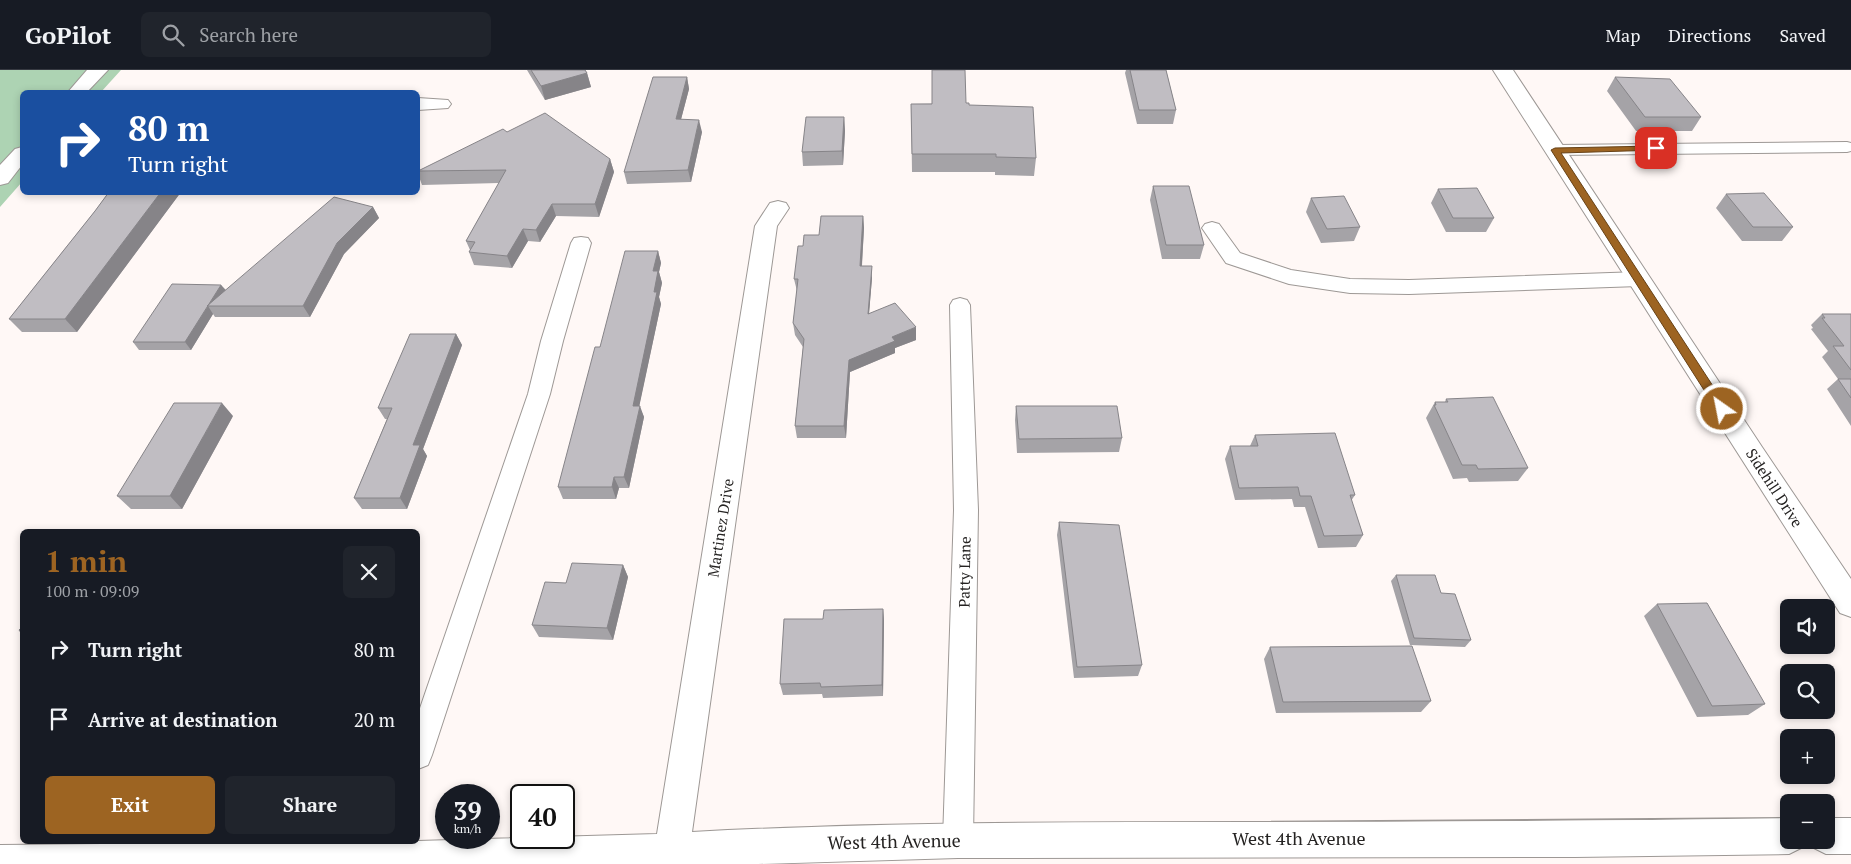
<!DOCTYPE html>
<html lang="en">
<head>
<meta charset="utf-8">
<style>
  :root { --surface:#171b24; --page:#20242c; --text:#f1f3f6; --muted:#9ea1a6; --line:#363941; --accent:#9d6422 }
  body { margin:0; font-family:"PT Serif",serif; background:var(--page); color:var(--text); height:100vh; display:flex; flex-direction:column; font-size:19px; white-space:nowrap }
  * { box-sizing:border-box; margin:0 }
  p { font-size:16px; color:var(--muted) }
  .icon { flex:none; width:28px; height:28px; fill:none; stroke:currentColor; stroke-width:2; stroke-linecap:round; stroke-linejoin:round }
  .map { position:relative; flex:1; overflow:hidden }
  .drawer { position:absolute; left:20px; top:459px; width:400px; height:315px; display:flex; flex-direction:column; background:var(--surface); border-radius:8px; box-shadow:0 2px 8px #0003 }
  .drawer>* { flex:none }
  .banner { position:absolute; left:20px; top:20px; width:400px; height:105px; border-radius:8px; box-shadow:0 2px 8px #0003; background:#1a4fa0; color:#fff; overflow:hidden }
  .buttons { position:absolute; left:1780px; top:529px; display:grid; gap:10px }
  .buttons a { display:grid; place-items:center; width:55px; height:55px; border-radius:8px; background:var(--surface); box-shadow:0 2px 8px #0003; font-size:25px }
  .speed { position:absolute; left:435px; top:714px; display:flex; gap:10px; font-size:25px; font-weight:700; text-align:center }
  .speed>* { display:grid; place-content:center; width:65px; height:65px; border-radius:50%; background:var(--surface); box-shadow:0 2px 8px #0003; line-height:1 }
  .speed small { font-size:12px; font-weight:400 }
  .speed .limit { border:2px solid #111; border-radius:8px; background:#fff; color:#111 }
  .pin { position:absolute; display:grid; place-items:center; width:42px; height:42px; color:#fff; margin:-21px; border-radius:10px; box-shadow:0 2px 8px #0006 }
  .me { position:absolute; width:55px; margin:-28px; rotate:327deg; stroke-linejoin:round; filter:drop-shadow(0 0 4px #0008) }
  .turn { display:flex; align-items:center; gap:18px; height:105px; padding:0 25px; font-size:22px }
  .turn .icon { width:65px; height:65px; stroke-width:2.5 }
  .turn b { display:block; font-size:35px; line-height:42px }
  .round { display:grid; place-items:center; flex:none; width:52px; height:52px; border-radius:8px; background:var(--page) }
  .headline { display:flex; align-items:center; justify-content:space-between; height:85px; padding:0 25px }
  h1 { font-size:30px; font-weight:700; line-height:38px; color:var(--accent) }
  .cta { display:flex; gap:10px; margin-top:auto; padding:10px 25px }
  .cta a { flex:1; height:58px; border-radius:8px; background:var(--accent); color:#fff; font-size:20px; font-weight:700; line-height:58px; text-align:center }
  .cta a+a { background:var(--page); color:var(--text) }
  ul { padding:0; list-style:none }
  li { display:flex; align-items:center; gap:15px; height:70px; padding:0 25px }
  li div { flex:1 }
  li b { display:block; font-size:19px }
  li em { font-style:normal }
  header { display:flex; align-items:center; gap:30px; box-sizing:border-box; height:70px; padding:0 25px; background:var(--surface); border-bottom:1px solid var(--line) }
  header strong { font-size:24px }
  nav { display:flex; gap:28px; margin-inline-start:auto; font-size:18px }
  .search { width:350px; height:45px; background:var(--page); display:flex; align-items:center; gap:12px; box-sizing:border-box; padding:0 18px; border-radius:8px; color:var(--muted); font-size:19px }
  .map>svg:first-child { display:block }
  .green { fill:#add3b3 }
  .lines { fill:none; stroke-linecap:round; stroke-linejoin:round }
  .service-casing { stroke:#9d9895; stroke-width:2 }
  .minor-casing { stroke:#9d9895; stroke-width:2 }
  .tertiary-casing { stroke:#9d9895; stroke-width:2 }
  .service { fill:#fff; fill-rule:evenodd }
  .minor { fill:#fff; fill-rule:evenodd }
  .tertiary { fill:#fff; fill-rule:evenodd }
  .wall { fill:#a5a3a7 }
  .shaded-wall { fill:#868488 }
  .building { fill:#c0bdc2; stroke:#868488 }
  .route { fill:#9d6422; stroke:#664116 }
  .labels { text-anchor:middle; stroke-width:4.5; stroke-linejoin:round; paint-order:stroke }
  .street-label { font-size:15px; fill:#252322; stroke:#fff }
  .near-street-label { font-size:18px; fill:#252322; stroke:#fff }
</style>
</head>
<body>
<header>
<strong>GoPilot</strong>
<div class="search"><svg class="icon" aria-label="search" viewBox="0 0 24 24"><circle cx="10" cy="10" r="6"/><path d="M15 15l6 6"/></svg>Search here</div>
<nav><a>Map</a><a>Directions</a><a>Saved</a></nav>
</header>
<div class="map">
<svg width="1851" height="794" viewBox="0 0 1851 794">
  <rect width="100%" height="100%" fill="#fff8f6"/>
  <path class="green" d="M0,0H121L101,22H22V112L0,137Z"/>
  <g class="lines">
    <defs>
      <path id="service" d="M1847,72L1851,73V81L1847,82L1555,85L1549,84L1546,80L1549,76L1555,75Z
        M1212,152L1219,154L1240,183L1291,200L1350,209L1409,210L1639,202L1646,204L1649,209L1646,214L1639,216L1409,224L1350,223L1289,214L1226,193L1202,158L1205,154Z
        M581,167L588,168L591,173L563,271L550,324L432,685L428,695L418,699V644L528,324L541,271L571,173L574,168Z
        M960,228L967,230L970,235L978,440L973,770L969,781L958,785L947,781L943,770L954,440L950,235L953,230Z"/>
      <path id="minor" d="M87,0H108L87,22H68Z
        M418,28L448,30L451,34L448,38L418,40Z
        M22,77V95L8,113L0,115V95L15,79Z
        M778,131L786,133L789,138L777,156L692,762C878,752 1063,752 1249,752C1429,752 1609,751 1789,748V770H1805L1801,778L1789,784L1575,787L958,788L758,794H0V775L418,771L657,764L755,156L770,133Z
        M1826,748H1851V784H1826L1814,778L1810,770H1826Z"/>
      <path id="tertiary" d="M1493,0H1513L1762,377L1851,509V547L1840,543Z"/>
    </defs>
    <use href="#service" class="service-casing"/>
    <use href="#minor" class="minor-casing"/>
    <use href="#tertiary" class="tertiary-casing"/>
    <use href="#service" class="service"/>
    <use href="#minor" class="minor"/>
    <use href="#tertiary" class="tertiary"/>
  </g>
  <path class="wall" d="M527,0H585L587,3L591,17L545,30Z
    M1126,0H1166L1176,40L1173,54H1137L1125,3Z
    M687,7L689,19L681,49L702,62L691,112L627,114L624,102Z
    M1615,7L1701,47L1692,61H1636L1607,21Z
    M966,33L1036,88L1034,106L995,105V102H912L911,34Z
    M844,47L845,61L843,95L803,96L802,82Z
    M610,89L614,102L599,147L556,146L540,172L528,171L512,198L474,195L469,182L470,180L466,171L499,113L422,115L418,104V101Z
    M1153,116L1204,175L1200,189H1162L1150,130Z
    M1438,119L1494,148L1486,162H1446L1431,133Z
    M109,122H181L77,262H22L9,249L95,141Z
    M1726,124L1793,157L1782,171H1742L1716,138Z
    M1311,128L1360,157L1354,171L1321,173L1306,142Z
    M373,137L379,148L344,184L310,247H215L213,244L191,280H139L133,272L221,215L226,220Z
    M863,146L864,158L862,196L872,208L869,243L916,270L895,278V283L850,302L846,368H797L795,356L803,277L795,265L793,253L797,221L794,209L803,176L819,165Z
    M658,181L661,193L659,202L662,213L659,227L661,234L639,336L644,347L629,418H619L616,429H563L558,417L600,277Z
    M1822,244H1851V356L1827,319L1838,309L1822,287L1828,281L1811,259L1813,258L1811,255Z
    M456,264L462,275L423,379L427,386L407,439H362L354,428L387,349H385L378,338Z
    M1446,329L1528,398L1518,411L1469,412L1467,408L1453,409L1426,348L1435,332H1445Z
    M1016,336L1122,368L1119,382L1017,383L1015,350Z
    M233,346L182,439H131L117,426Z
    M1255,365L1355,425L1351,431L1363,465L1356,477L1318,478L1305,437H1294L1292,429L1235,430L1225,389L1230,376H1250Z
    M1059,452L1142,595L1138,606L1074,608L1057,465Z
    M623,495L628,507L613,570L539,567L532,555L566,513Z
    M1396,505L1441,523L1471,570L1465,577L1410,575L1391,511Z
    M1657,534L1765,634L1748,645L1697,647L1644,546Z
    M883,539L884,551L883,626L823,628L822,624L783,625L780,614L823,549Z
    M1270,577L1431,631L1421,642L1276,643L1264,589Z"/>
  <path class="shaded-wall" d="M587,3L591,17L545,30L541,16Z
    M687,7L689,19L678,61L676,49Z
    M844,47L845,61L843,95L842,81Z
    M699,50L702,62L691,112L688,100Z
    M610,89L614,102L599,147L595,134Z
    M161,122H181L77,262L65,249Z
    M552,134L556,146L540,172L536,160Z
    M373,137L379,148L344,184L310,247L303,236L337,173Z
    M863,146L864,158L861,208L860,196Z
    M523,159L528,171L512,198L507,186Z
    M658,181L661,193L659,202L662,213L659,227L661,234L637,347L633,336L654,222L653,201Z
    M872,196V208L868,256V244Z
    M221,215L227,222L208,236Z
    M208,236L213,244L191,280L185,272Z
    M916,257V270L895,278V283L850,302L846,368L844,356L849,290L892,267Z
    M456,264L462,275L423,379L427,386L407,439L400,428L413,375Z
    M222,333L233,346L182,439L170,426Z
    M640,336L644,347L629,418L624,407Z
    M614,407L619,418L616,429L612,417Z
    M623,495L628,507L613,570L607,558Z
    M883,539L884,551L883,626L882,615Z"/>
  <path class="building" d="M531,0H585L587,3L541,16Z
    M932,0H965L966,33H969V35L1033,37L1036,88L996,87V84H912L911,34H932Z
    M1130,0H1166L1176,40H1139Z
    M653,7H687L676,49L699,50L688,100L624,102Z
    M1615,7L1670,9L1701,47H1645Z
    M545,43L610,89L595,134H552L536,160L523,159L507,186L469,182L475,172L466,171L506,100L418,101L503,59L507,62Z
    M806,47H844L842,81L802,82Z
    M1153,116H1189L1204,175H1166Z
    M1477,118L1494,148H1453L1438,119Z
    M109,122H161L65,249H9L95,141Z
    M1764,123L1793,157H1753L1726,124Z
    M1344,126L1360,157L1327,159L1311,128Z
    M334,127L373,137L337,173L303,236H207Z
    M821,146H863L860,196H872L868,244L895,233L916,257L892,267L895,271L849,290L844,356H795L804,269L793,253L798,209H794L798,176H803L804,165H819Z
    M625,181H658L653,201H658L654,222H657L633,336H640L624,407H614L612,417H558L595,277H600Z
    M172,214L221,215L185,272H133Z
    M1822,244H1851V300L1833,276H1844L1822,248H1825Z
    M410,264H456L413,375H420L400,428H354L392,338H378Z
    M1838,309H1851V328Z
    M1493,327L1528,398L1478,399L1476,395H1462L1434,335H1436L1435,332H1448L1446,329Z
    M174,333H222L170,426H117Z
    M1016,336H1117L1122,368L1019,369Z
    M1335,363L1355,425H1350L1363,465L1324,466L1311,426H1300L1298,417L1239,418L1230,376H1258L1255,365Z
    M1059,452L1119,455L1142,595L1077,597Z
    M572,493L623,495L607,558L532,555L545,512L566,513Z
    M1396,505H1435L1441,523L1455,524L1471,570L1414,568Z
    M1707,533L1765,634L1712,636L1657,534Z
    M883,539L882,615L821,617L820,613L780,614L784,549H823L824,540Z
    M22,557V564L19,560Z
    M1412,576L1431,631L1283,632L1270,577Z"/>
  <path class="route" d="M1656,76L1661,78L1659,80L1561,83L1726,336L1728,339L1722,343L1718,342L1551,80L1555,78Z"/>
  <g class="labels">
    <g class="street-label">
      <text transform="translate(1774 418) rotate(57)" y="5">Sidehill Drive</text>
      <text transform="translate(721 458) rotate(-81)" y="5">Martinez Drive</text>
      <text transform="translate(965 502) rotate(-89)" y="5">Patty Lane</text>
    </g>
    <g class="near-street-label">
      <text x="1299" y="775">West 4th Avenue</text>
      <text transform="translate(894 772) rotate(-1)" y="6">West 4th Avenue</text>
    </g>
  </g>
</svg>
<div class="buttons">
<a><svg class="icon" aria-label="sound" viewBox="0 0 24 24"><path d="M4 9h4l5-4v14l-5-4H4zM17 9q2 3 0 6"/></svg></a>
<a><svg class="icon" aria-label="search" viewBox="0 0 24 24"><circle cx="10" cy="10" r="6"/><path d="M15 15l6 6"/></svg></a>
<a>+</a>
<a>−</a>
</div>
<div class="speed"><div>39<small>km/h</small></div><div class="limit">40</div></div>
<div class="pin" style="left:1656px;top:78px;background:#d93025"><svg class="icon" aria-label="arrive" viewBox="0 0 24 24"><path d="M6 21V4h12l-3 4 3 4H6"/></svg></div>
<svg class="me" style="left:1722px;top:339px" viewBox="-20 -20 40 40"><circle r="17" fill="#9d6422" stroke="#fff" stroke-width="3"/><path d="M0-11L8 9 0 5-8 9z" fill="#fff"/></svg>
<div class="banner">
<div class="turn"><svg class="icon" aria-label="right" viewBox="0 0 24 24"><path d="M7 20v-9h11M14 6l5 5-5 5"/></svg><div><b>80 m</b>Turn right</div></div>
</div>
<section class="drawer">
<div class="headline"><div><h1>1 min</h1><p>100 m · 09:09</p></div><a class="round"><svg class="icon" aria-label="close" viewBox="0 0 24 24"><path d="M6 6l12 12M18 6L6 18"/></svg></a></div>
<ul>
<li><svg class="icon" aria-label="right" viewBox="0 0 24 24"><path d="M7 20v-9h11M14 6l5 5-5 5"/></svg><div><b>Turn right</b></div><em>80 m</em></li>
<li><svg class="icon" aria-label="arrive" viewBox="0 0 24 24"><path d="M6 21V4h12l-3 4 3 4H6"/></svg><div><b>Arrive at destination</b></div><em>20 m</em></li>
</ul>
<div class="cta"><a>Exit</a><a>Share</a></div>
</section>
</div>
</body>
</html>
